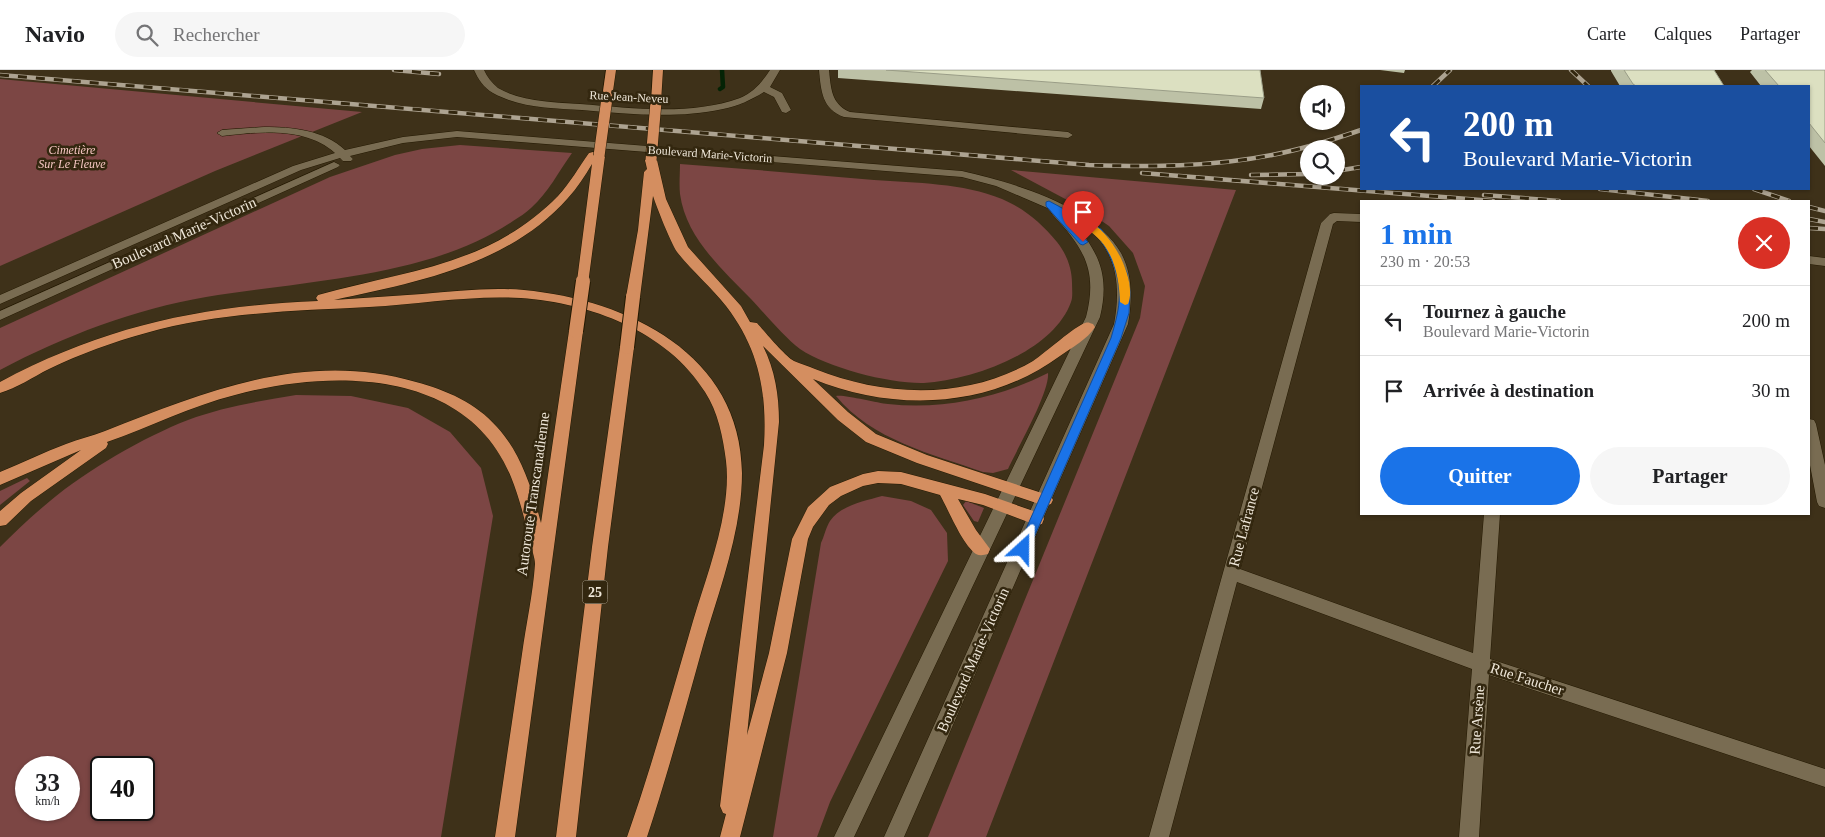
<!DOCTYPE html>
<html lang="fr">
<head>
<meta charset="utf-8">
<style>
  :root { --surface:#fff; --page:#f6f6f6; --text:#202124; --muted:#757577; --line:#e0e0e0; --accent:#1a73e8 }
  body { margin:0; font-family:"Times New Roman",serif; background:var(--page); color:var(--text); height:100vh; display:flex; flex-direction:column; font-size:19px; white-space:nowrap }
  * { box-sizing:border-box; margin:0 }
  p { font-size:16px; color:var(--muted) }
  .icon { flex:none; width:28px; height:28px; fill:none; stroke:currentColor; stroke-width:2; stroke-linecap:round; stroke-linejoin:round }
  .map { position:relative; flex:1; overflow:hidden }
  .sheet { position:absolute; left:1360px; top:130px; width:450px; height:315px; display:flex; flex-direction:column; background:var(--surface); border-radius:0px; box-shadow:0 1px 4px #0004 }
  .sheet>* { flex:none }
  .guide { position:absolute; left:1360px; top:15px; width:450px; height:105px; border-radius:0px; box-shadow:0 1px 4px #0004; background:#1a4fa0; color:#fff; overflow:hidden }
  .tools { position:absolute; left:1300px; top:15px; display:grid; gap:10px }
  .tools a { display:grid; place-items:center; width:45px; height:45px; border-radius:50%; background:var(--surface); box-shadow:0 1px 4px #0004; font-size:25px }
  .speed { position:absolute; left:15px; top:686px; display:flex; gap:10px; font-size:25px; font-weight:700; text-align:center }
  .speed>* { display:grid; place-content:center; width:65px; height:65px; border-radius:50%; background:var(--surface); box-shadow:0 1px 4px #0004; line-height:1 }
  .speed small { font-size:12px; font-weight:400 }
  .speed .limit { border:2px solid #111; border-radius:8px; background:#fff; color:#111 }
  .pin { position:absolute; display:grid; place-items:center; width:42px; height:42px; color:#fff; margin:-51px -21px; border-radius:50% 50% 50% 0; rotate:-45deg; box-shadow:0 0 5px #0007 }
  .pin .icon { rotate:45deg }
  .me { position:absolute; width:55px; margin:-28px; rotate:24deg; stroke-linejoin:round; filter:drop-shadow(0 0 4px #0008) }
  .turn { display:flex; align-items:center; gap:18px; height:105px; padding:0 20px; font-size:22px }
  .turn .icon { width:65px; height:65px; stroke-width:2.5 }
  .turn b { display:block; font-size:35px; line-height:42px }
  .round { display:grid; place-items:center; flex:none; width:52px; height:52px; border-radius:26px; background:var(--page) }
  .head { display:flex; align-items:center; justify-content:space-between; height:85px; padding:0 20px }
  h1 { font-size:30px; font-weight:800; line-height:38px; color:var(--accent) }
  .cta { display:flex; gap:10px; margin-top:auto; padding:10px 20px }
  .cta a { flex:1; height:58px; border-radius:30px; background:var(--accent); color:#fff; font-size:20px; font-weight:800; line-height:58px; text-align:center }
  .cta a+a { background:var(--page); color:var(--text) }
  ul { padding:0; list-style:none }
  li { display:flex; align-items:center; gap:15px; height:70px; padding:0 20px; border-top:1px solid var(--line) }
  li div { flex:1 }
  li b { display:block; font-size:19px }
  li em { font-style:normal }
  header { display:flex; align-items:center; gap:30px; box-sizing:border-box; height:70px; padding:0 25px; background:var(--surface); border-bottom:1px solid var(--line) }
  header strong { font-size:24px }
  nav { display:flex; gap:28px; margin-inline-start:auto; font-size:18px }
  .search { width:350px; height:45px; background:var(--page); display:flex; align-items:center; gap:12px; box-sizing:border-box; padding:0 18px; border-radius:28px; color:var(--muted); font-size:19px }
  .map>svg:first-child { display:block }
  .green { fill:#7c4644; fill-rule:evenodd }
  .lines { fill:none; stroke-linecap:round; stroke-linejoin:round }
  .stream { stroke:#042305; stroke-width:4.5 }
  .minor-casing { stroke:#241902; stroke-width:1 }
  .highway-casing { stroke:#241902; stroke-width:1 }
  .minor { fill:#796c52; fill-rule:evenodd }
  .highway { fill:#d48e60; fill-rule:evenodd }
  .rail-casing { stroke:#ada391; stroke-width:4.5 }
  .rail { stroke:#33270f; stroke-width:3; stroke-dasharray:9; stroke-linecap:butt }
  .highway-bridge-far1-casing { stroke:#241902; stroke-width:12; stroke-linecap:butt }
  .highway-bridge-casing { stroke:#241902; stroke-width:16; stroke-linecap:butt }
  .highway-bridge-far1 { stroke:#d48e60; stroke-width:11 }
  .highway-bridge { stroke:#d48e60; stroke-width:14 }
  .wall { fill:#bdc1a6 }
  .building { fill:#dce0c1; stroke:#9a9d87 }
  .route { fill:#1a73e8; stroke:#114b97 }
  .slow { fill:#f59e0b }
  .labels { text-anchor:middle; stroke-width:5; stroke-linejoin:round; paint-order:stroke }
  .far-street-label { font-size:12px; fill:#efe7d9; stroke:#33270f }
  .far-park-label { font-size:12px; font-style:italic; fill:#f7c7c3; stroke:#33270f }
  .shield { fill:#33270f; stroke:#b7ad9c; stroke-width:1 }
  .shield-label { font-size:14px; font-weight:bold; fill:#efe7d9 }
  .street-label { font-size:15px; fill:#efe7d9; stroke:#33270f }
</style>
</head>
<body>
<header>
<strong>Navio</strong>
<div class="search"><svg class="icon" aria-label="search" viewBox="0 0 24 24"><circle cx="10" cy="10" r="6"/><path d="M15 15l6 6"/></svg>Rechercher</div>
<nav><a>Carte</a><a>Calques</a><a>Partager</a></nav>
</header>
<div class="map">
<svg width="1825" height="767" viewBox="0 0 1825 767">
  <rect width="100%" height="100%" fill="#3e3119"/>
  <path class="green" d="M0,9L362,42L215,101L0,196Z
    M460,75L572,83C559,101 548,123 531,138C526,143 519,147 513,151C432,207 302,211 206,227C135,239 64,266 0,300V258L330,107L395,85L422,79Z
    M680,94C745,99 810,104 874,110C916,113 963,113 1002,129C1025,139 1041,153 1057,172C1066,183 1072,198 1072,213C1072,219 1073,227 1071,232C1053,282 973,310 924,313C891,314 828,298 800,279C785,268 765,244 751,229C722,199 686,168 680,124C679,114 680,103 680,94Z
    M1011,100L1236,120L986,767H928L1140,248L1145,216L1133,183L1109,156L1084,139Z
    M1048,303C1050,322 1017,379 1008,399L993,403L983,402C932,384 872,370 836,326C843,324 877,333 888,334C943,340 998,328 1048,303Z
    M296,325L351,326L408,338L450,362L481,398L493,446L441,767H0V477C16,461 33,445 50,431C87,400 144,367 188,350C222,337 260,331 296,325ZM26,698H69V740H26ZM101,698H144V740H101Z
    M27,408L30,411L0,435V421Z
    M882,426L911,431L931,440L947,463L948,491L830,732L817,767H773L821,473C824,467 826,457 830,451C841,435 865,431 882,426Z
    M966,431L984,438L978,452L974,451L963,435Z"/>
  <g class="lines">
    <path class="stream" d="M720,19L723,17L722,0"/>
    <defs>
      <path id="minor" d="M474,0H484C487,7 492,13 498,18C522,32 554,32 580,34C632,38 690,46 740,28C754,22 762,12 770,0H780L770,17L782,23L791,40L786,43L782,42L774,27L764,22C751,30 738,36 723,39C677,49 628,44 582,40C552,38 520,38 493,23C484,18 478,9 474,0Z
        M819,0H829C831,18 831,34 850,42L1068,62L1073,65L1068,68L844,47C822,39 821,21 819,0Z
        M264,57C292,57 324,60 345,80L403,67L457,61L962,101C1011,112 1095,136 1121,183C1133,205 1132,231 1128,254L904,767H884L1114,254C1120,223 1119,185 1092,163C1086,158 1078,155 1072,151C1099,182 1110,205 1100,247L854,767H834L1086,247C1098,201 1084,178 1053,145L1051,142L1052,140L996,116L962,107L457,67L403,73L350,86L353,89L351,91H343L340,88L301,100L0,234V225L293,96L335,83C305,56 258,62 222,66L217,63L222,60Z
        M334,92L340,95L338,97L0,250V241Z
        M1334,143L1361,144V152L1337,151L1333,154L1240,499L1473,583L1484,444H1500L1490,589L1825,699V717L1489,605L1479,767H1459L1472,599L1237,512L1169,767H1149L1321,153L1330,144Z
        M1809,186L1825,188V196L1809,194Z
        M1809,349L1814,350L1816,354L1825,395V438L1819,436L1817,432L1809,390Z"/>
      <path id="highway" d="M606,0H616L612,28L607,31L602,28Z
        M653,0H663L661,32L656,35L651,32Z
        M593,82L603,84L605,86L588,214L583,215L577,211L592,94C585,106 577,118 568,128C509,195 417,212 334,230C363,228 393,226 422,224C456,221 490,217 524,220C628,230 741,284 742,403C742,460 720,518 704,572C686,637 668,703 647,767H627C652,696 672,623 693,551C707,504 732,441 726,391C723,367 718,342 705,322C667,261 590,233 521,228C471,225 420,234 369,237C294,241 219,242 146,263C113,272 80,284 49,299C33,307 17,318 0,323V312C105,256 201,236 318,231L316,228L318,225C407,200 489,196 558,126C570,113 579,97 589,83Z
        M651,87L657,90L666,129L688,177L741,236L750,252L757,253C765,262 785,286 794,291C800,294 809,296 815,299C885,327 966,330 1033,291C1045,283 1075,256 1085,253C1089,252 1089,253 1093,254L1095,257C1088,269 1071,278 1060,286C988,339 894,342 813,309L848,342L876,364L927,385L1051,426L1053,430L1051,434L1045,436L917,393L866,372L838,350L763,276C775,300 779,325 779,352L747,665L769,583L792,469L808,437L830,417L863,404L878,401L901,402L985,424L1042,444L1044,449L1042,454L1036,455L983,435L958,429L976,460L990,479L988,484C984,485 980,486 976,484C962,474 949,441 940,425L901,414L878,413L863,416L841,426L829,435L813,457L808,469L787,583L740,767H720L726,744L723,743L720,736L764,375C767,322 759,279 726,236C711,217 692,201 677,182C670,171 657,138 653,126L640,227L633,231L626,227L638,160L644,102L647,99L645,90Z
        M576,256L581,258L583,261L515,767H495C504,706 513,645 522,584C526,554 533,524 535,494C535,488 532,481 531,474C525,452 520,429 511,407C467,298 331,299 235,325C191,336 150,357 107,372L108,374L106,378L31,431L6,455L0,456V441L21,423L81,380L0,415V402C22,393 44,382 66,374C79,369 92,366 105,361C207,321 306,280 416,312C446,320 476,333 497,357C521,383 532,419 541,453L569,261L571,258Z
        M627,272L632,274L634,277L608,477L576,767H556L592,477L620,277L622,274Z"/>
    </defs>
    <use href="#minor" class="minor-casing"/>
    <use href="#highway" class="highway-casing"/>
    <use href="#minor" class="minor"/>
    <use href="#highway" class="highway"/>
    <defs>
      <path id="rail" d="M394,0L439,4
        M1571,0L1588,16
        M0,5L1089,95C1150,97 1212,97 1272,85C1303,79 1332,70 1361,60
        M1433,16L1450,0
        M1336,101L1361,97
        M1142,103L1493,131
        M1251,105L1309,104
        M1600,119L1708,131
        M1754,119L1789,131
        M1484,125L1559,131
        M1809,137L1825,141
        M1809,149L1825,152
        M1809,158L1825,159"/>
    </defs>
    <use href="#rail" class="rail-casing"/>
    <use href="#rail" class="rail"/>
    <defs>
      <path id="highway-bridge-far1" d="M599,86L607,28
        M651,90L656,32"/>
      <path id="highway-bridge" d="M576,261L583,211
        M627,277L633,227"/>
    </defs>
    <use href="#highway-bridge-far1" class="highway-bridge-far1-casing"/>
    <use href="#highway-bridge" class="highway-bridge-casing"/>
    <use href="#highway-bridge-far1" class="highway-bridge-far1"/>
    <use href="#highway-bridge" class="highway-bridge"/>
  </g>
  <path class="wall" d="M838,0H1260L1264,28L1261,39L838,8Z
    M1380,0H1405L1404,3Z
    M1611,0H1714L1724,16H1620L1611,1Z
    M1752,0H1825V96L1809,76V16H1761L1750,2Z"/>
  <path class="building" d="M886,0H1260L1264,28Z
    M1624,0H1714L1724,16H1636L1633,14Z
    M1765,0H1825V73L1809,53V16H1779Z"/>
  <path class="route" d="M1049,131L1101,159L1113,175L1127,203L1130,222L1129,243L1121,268L1029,479L1027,482H1019L1017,479L1111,268C1121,234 1124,217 1109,184C1105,177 1100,167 1093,162C1085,156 1074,152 1065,147L1088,172L1083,175L1080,174L1046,136V132Z"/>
  <path class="slow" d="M1087,151C1111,159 1138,211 1128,234L1125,235L1120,232C1119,209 1115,184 1097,167C1093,163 1087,159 1083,154Z"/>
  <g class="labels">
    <g class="far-street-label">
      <text transform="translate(629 27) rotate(3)" y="4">Rue Jean-Neveu</text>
      <text transform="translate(710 84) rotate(4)" y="4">Boulevard Marie-Victorin</text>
    </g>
    <g class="far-park-label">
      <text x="72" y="84">Cimetière<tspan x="72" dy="14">Sur Le Fleuve</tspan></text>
    </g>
    <rect class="shield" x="582.5" y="510.5" width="25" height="23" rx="4"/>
    <g class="shield-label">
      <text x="595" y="527">25</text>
    </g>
    <g class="street-label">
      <text transform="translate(184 163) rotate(-24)" y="5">Boulevard Marie-Victorin</text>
      <text transform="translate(533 424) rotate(-82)" y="5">Autoroute Transcanadienne</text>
      <text transform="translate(1244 457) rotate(-75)" y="5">Rue Lafrance</text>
      <text transform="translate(973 590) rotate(-66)" y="5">Boulevard Marie-Victorin</text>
      <text transform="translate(1527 609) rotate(18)" y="5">Rue Faucher</text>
      <text transform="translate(1477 650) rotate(-86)" y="5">Rue Arsène</text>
    </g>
  </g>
</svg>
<div class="tools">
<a><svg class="icon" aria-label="sound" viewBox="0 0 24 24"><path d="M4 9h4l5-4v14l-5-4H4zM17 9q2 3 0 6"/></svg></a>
<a><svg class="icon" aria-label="search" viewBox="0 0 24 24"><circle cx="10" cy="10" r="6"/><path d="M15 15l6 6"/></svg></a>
</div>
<div class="speed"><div>33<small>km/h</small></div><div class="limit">40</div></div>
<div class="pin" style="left:1083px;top:172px;background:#d93025"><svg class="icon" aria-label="arrive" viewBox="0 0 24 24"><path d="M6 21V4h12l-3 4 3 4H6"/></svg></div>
<svg class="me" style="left:1023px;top:479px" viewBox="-20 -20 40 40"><path d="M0-17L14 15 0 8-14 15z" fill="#1a73e8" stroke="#fff" stroke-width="4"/></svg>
<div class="guide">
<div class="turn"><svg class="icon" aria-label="left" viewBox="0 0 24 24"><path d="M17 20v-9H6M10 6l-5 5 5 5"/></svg><div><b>200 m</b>Boulevard Marie-Victorin</div></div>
</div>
<section class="sheet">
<div class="head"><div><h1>1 min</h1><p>230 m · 20:53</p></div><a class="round" style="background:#d93025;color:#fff"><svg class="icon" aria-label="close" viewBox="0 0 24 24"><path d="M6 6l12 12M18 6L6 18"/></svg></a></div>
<ul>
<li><svg class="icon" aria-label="left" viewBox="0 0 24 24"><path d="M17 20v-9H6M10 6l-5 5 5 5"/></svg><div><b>Tournez à gauche</b><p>Boulevard Marie-Victorin</p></div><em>200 m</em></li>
<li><svg class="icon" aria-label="arrive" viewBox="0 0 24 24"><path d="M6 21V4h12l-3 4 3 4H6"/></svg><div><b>Arrivée à destination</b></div><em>30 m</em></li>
</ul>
<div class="cta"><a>Quitter</a><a>Partager</a></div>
</section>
</div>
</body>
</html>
